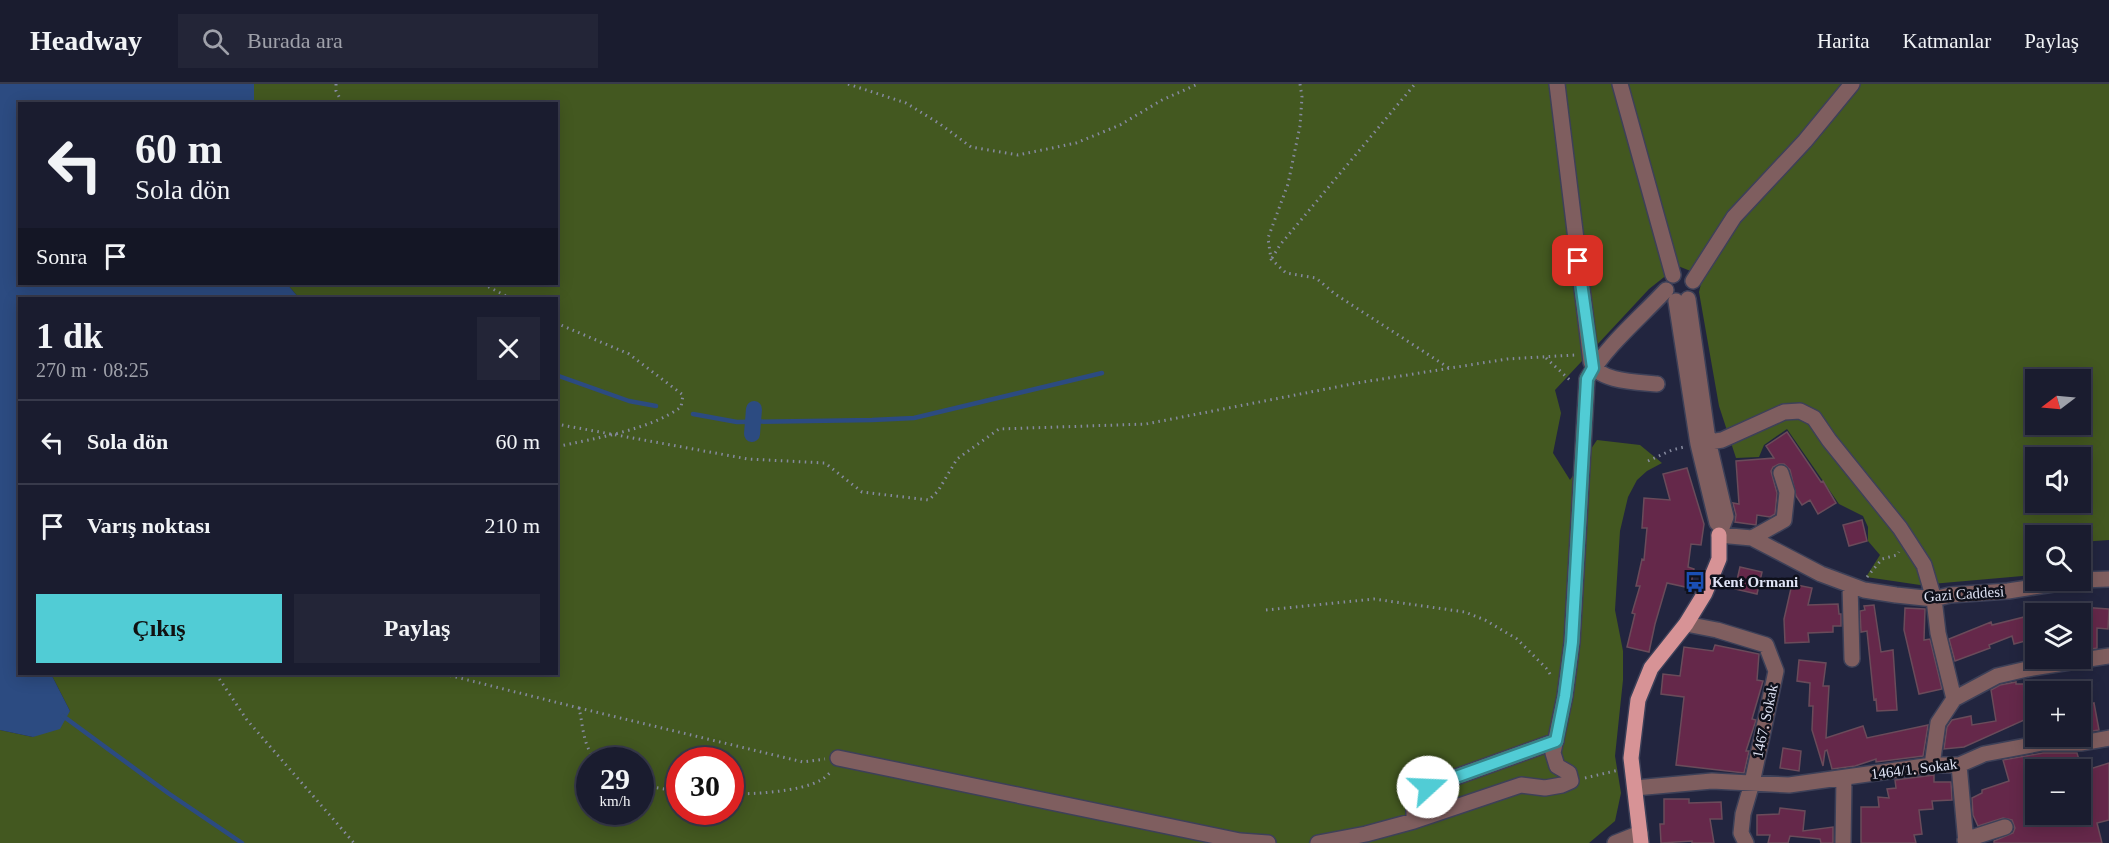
<!DOCTYPE html>
<html lang="tr">
<head>
<meta charset="utf-8">
<style>
  :root { --surface:#1a1c2f; --page:#232537; --text:#f1f3f6; --muted:#9fa1aa; --line:#383a4b; --accent:#51ccd5 }
  body { margin:0; font-family:"Times New Roman",serif; background:var(--page); color:var(--text); height:100vh; display:flex; flex-direction:column; font-size:22px; white-space:nowrap }
  * { box-sizing:border-box; margin:0 }
  p { font-size:20px; color:var(--muted) }
  .icon { flex:none; width:33px; height:33px; fill:none; stroke:currentColor; stroke-width:2; stroke-linecap:round; stroke-linejoin:round }
  .map { position:relative; flex:1; overflow:hidden }
  .side { position:absolute; left:18px; top:213px; width:540px; height:378px; display:flex; flex-direction:column; background:var(--surface); border-radius:0px; box-shadow:0 3px 15px #0003,0 0 0 2px var(--line) }
  .side>* { flex:none }
  .guide { position:absolute; left:18px; top:18px; width:540px; height:183px; border-radius:0px; box-shadow:0 3px 15px #0003,0 0 0 2px var(--line); background:#1a1c2f; color:var(--text); overflow:hidden }
  .needle { width:39px; rotate:254deg }
  .buttons { position:absolute; left:2025px; top:285px; display:grid; gap:12px }
  .buttons a { display:grid; place-items:center; width:66px; height:66px; border-radius:0px; background:var(--surface); box-shadow:0 3px 15px #0003,0 0 0 2px var(--line); font-size:30px }
  .speed { position:absolute; left:576px; top:663px; display:flex; gap:12px; font-size:30px; font-weight:700; text-align:center }
  .speed>* { display:grid; place-content:center; width:78px; height:78px; border-radius:50%; background:var(--surface); box-shadow:0 3px 15px #0003,0 0 0 2px var(--line); line-height:1 }
  .speed small { font-size:15px; font-weight:400 }
  .speed .limit { border:9px solid #d22; background:#fff; color:#111 }
  .pin { position:absolute; display:grid; place-items:center; width:51px; height:51px; color:#fff; margin:-26px; border-radius:12px; box-shadow:0 3px 9px #0006 }
  .me { position:absolute; width:66px; margin:-33px; rotate:70deg; stroke-linejoin:round; filter:drop-shadow(0 0 4px #0008) }
  .turn { display:flex; align-items:center; gap:21px; height:126px; padding:0 18px; font-size:27px }
  .turn .icon { width:78px; height:78px; stroke-width:2.5 }
  .turn b { display:block; font-size:42px; line-height:51px }
  .then { display:flex; align-items:center; height:57px; padding:0 18px; background:#0003; gap:12px; font-size:22px }
  .round { display:grid; place-items:center; flex:none; width:63px; height:63px; border-radius:0px; background:var(--page) }
  .headline { display:flex; align-items:center; justify-content:space-between; height:102px; padding:0 18px }
  h1 { font-size:36px; font-weight:600; line-height:45px }
  .action { display:flex; gap:12px; margin-top:auto; padding:12px 18px }
  .action a { flex:1; height:69px; border-radius:0px; background:var(--accent); color:#111; font-size:24px; font-weight:600; line-height:69px; text-align:center }
  .action a+a { background:var(--page); color:var(--text) }
  ul { padding:0; list-style:none }
  li { display:flex; align-items:center; gap:18px; height:84px; padding:0 18px; border-top:2px solid var(--line) }
  li div { flex:1 }
  li b { display:block; font-size:22px }
  li em { font-style:normal }
  header { display:flex; align-items:center; gap:36px; box-sizing:border-box; height:84px; padding:0 30px; background:var(--surface); border-bottom:2px solid var(--line) }
  header strong { font-size:28px }
  nav { display:flex; gap:33px; margin-inline-start:auto; font-size:21px }
  .search { width:420px; height:54px; background:var(--page); display:flex; align-items:center; gap:15px; box-sizing:border-box; padding:0 21px; border-radius:0px; color:var(--muted); font-size:22px }
  .map>svg:first-child { display:block }
  .green { fill:#435820; fill-rule:evenodd }
  .water { fill:#2c4b81 }
  .lines { fill:none; stroke-linecap:round; stroke-linejoin:round }
  .stream { stroke:#2c4b81; stroke-width:4.5 }
  .canal { stroke:#2c4b81; stroke-width:16 }
  .building { fill:#65284a; stroke:#6a4b5a; stroke-width:1.5 }
  .minor-casing { stroke:#3d4058; stroke-width:18 }
  .major-casing { stroke:#3d4058; stroke-width:18 }
  .path { stroke:#868a9f; stroke-width:3; stroke-dasharray:1.5 4.5; stroke-linecap:butt }
  .minor { stroke:#7f5e5f; stroke-width:15 }
  .major { stroke:#d79396; stroke-width:15 }
  .route-casing { stroke:#35858a; stroke-width:15 }
  .route { stroke:#51ccd5; stroke-width:10 }
  .labels { text-anchor:middle; stroke-width:5; stroke-linejoin:round; paint-order:stroke }
  .poi-label { font-size:15px; font-weight:bold; fill:#e0e4f5; stroke:#0e101b; text-anchor:start }
  .street-label { font-size:15px; fill:#e0e4f5; stroke:#0e101b }
</style>
</head>
<body>
<header>
<strong>Headway</strong>
<div class="search"><svg class="icon" aria-label="search" viewBox="0 0 24 24"><circle cx="10" cy="10" r="6"/><path d="M15 15l6 6"/></svg>Burada ara</div>
<nav><a>Harita</a><a>Katmanlar</a><a>Paylaş</a></nav>
</header>
<div class="map">
<svg width="2109" height="759" viewBox="0 0 2109 759">
  <rect width="100%" height="100%" fill="#22253f"/>
  <path class="green" d="M254,0H2109V456L2081,458L2080,452H2036L2035,491L1920,501L1866,493L1880,471L1868,457V443L1863,432L1839,420L1787,345L1764,361L1759,373L1736,374L1719,322L1699,208L1703,192L1678,182L1649,205L1555,306L1561,329L1553,369L1570,396L1597,356L1640,361L1662,379L1647,387L1637,396L1628,413L1620,447L1615,526L1623,567V596L1615,672L1621,709L1615,737L1589,759H0V646L33,653L70,627L51,590H556V214H299L287,200H556V20L254,19ZM2036,296H2080V340H2036ZM2036,374H2080V418H2036ZM590,676H640V728H590ZM680,676H730V728H680Z"/>
  <path class="water" d="M0,0H254V19L20,20V200H287L299,214H20V590H51L70,627L60,645L33,653L0,646Z"/>
  <g class="lines">
    <path class="stream" d="M556,291L629,317L656,322
      M693,330L737,338L872,336L914,334L1102,289
      M63,632L168,709L242,759"/>
    <path class="canal" d="M752,350L754,325"/>
  </g>
  <path class="building" d="M1787,348L1821,398L1823,397L1836,419L1818,430L1810,416L1802,421L1796,412L1790,386L1784,380H1779L1773,383L1771,387L1777,409L1775,430L1770,433L1757,431L1756,441L1735,438L1736,431L1733,419L1739,420L1736,377L1774,374L1766,362Z
    M1687,384L1704,440L1701,461L1691,460L1688,483L1694,485L1690,504L1667,499L1655,540L1649,568L1627,563L1635,530L1632,529L1640,502H1636L1642,475L1644,476L1647,444H1642L1644,414L1670,416L1663,390Z
    M1862,436L1867,457L1849,462L1843,441Z
    M1740,483L1762,488L1757,510L1735,505Z
    M1792,500L1812,504L1808,521L1838,520L1839,530H1841V542H1833V548L1808,549L1809,558L1785,559L1784,535Z
    M1874,521L1881,568L1893,566L1897,626L1877,627L1876,615L1874,616L1867,547L1861,548L1860,527L1865,526L1864,522Z
    M2080,523L2109,525L2108,545L2097,544V564L2080,567Z
    M1905,524L1925,525L1924,556L1930,555L1942,605L1919,610L1904,546Z
    M2032,531L2036,554L2014,560L2012,552L1989,561L1990,564L1955,577L1949,555L1991,538L1992,541Z
    M1715,561L1759,570L1757,596L1763,597L1752,635L1756,636L1746,667H1749L1744,689L1676,681L1684,613L1661,610L1663,590L1680,592L1684,563L1713,567Z
    M1799,576L1826,579L1823,602H1829L1826,654L1863,642L1867,654L1928,641L1923,672L1876,678V675L1855,682L1832,685L1827,666L1825,667L1823,682L1812,646L1813,622H1809L1810,599L1797,597Z
    M2016,598V600H2036V618H2024L2031,633L1964,663L1944,665L1947,643L1952,636L1971,632L1972,641L1996,637L1991,606L2000,601Z
    M2094,619L2099,646L2080,649V622Z
    M1783,664L1801,667L1799,687L1780,684Z
    M2043,669H2077L2082,686H2027L2036,718V730H2080V688L2109,679V736L2097,739L2102,759H1994V757L2013,749L2015,744L2012,736L2003,734L1978,742L1973,731L1972,714L1982,709V706L2009,697L2003,676Z
    M1934,691V698H1951L1952,716L1932,717L1933,725L1919,726L1922,750L1914,751L1916,759H1861V723H1879L1878,713L1889,714L1887,705L1896,704L1895,696Z
    M1664,715H1689V719L1721,718L1722,735H1710L1714,759H1692V757L1661,759L1660,740H1664Z
    M1780,724L1805,727L1803,747L1833,743V759H1821L1820,755L1790,752L1788,759H1768L1770,751H1757V731L1779,730Z"/>
  <g class="lines">
    <defs>
      <path id="minor" d="M1557,0L1591,278C1598,298 1638,298 1657,300
        M1620,0L1673,191
        M1693,197L1734,133L1805,57L1852,0
        M1688,215L1708,356L1726,433L1719,451
        M1676,217L1698,360L1717,439
        M1698,360L1722,356L1784,328L1800,327L1814,334L1829,356L1900,444L1924,481L1934,515L1938,549L1954,615L1938,639L1932,681
        M1719,451L1752,454L1821,490L1864,506L1896,511L1934,515L1950,511L2008,507L2079,496
        M1752,454L1784,436L1787,408L1781,389
        M2080,496L2109,495
        M1850,501L1852,575
        M1686,540L1717,546L1766,561L1776,587L1752,699L1743,730L1741,749L1746,759
        M1954,615L1997,592L2027,585L2109,572
        M838,674L1240,757L1268,759
        M1959,681L1966,759
        M1635,704L1712,697L1789,701L1932,681H1959L1984,670L2042,659H2082L2109,654
        M1414,737V720L1428,703L1556,657
        M1965,756L2005,743
        M1318,759L1366,750L1414,737L1521,701L1545,704L1562,701L1571,697L1569,689L1557,682L1553,669L1565,612L1572,558L1587,295C1607,261 1639,235 1666,206
        M1615,759L1640,749
        M1843,759L1844,694"/>
      <path id="major" d="M1641,759L1631,674L1638,616L1651,584L1686,540L1705,509L1719,475V451"/>
    </defs>
    <use href="#minor" class="minor-casing"/>
    <use href="#major" class="major-casing"/>
    <path class="path" d="M336,0V7L343,20
      M848,0L906,19L940,40L971,63L1018,71L1076,59L1120,41L1162,16L1198,0
      M1300,0L1302,13L1300,42L1288,100L1268,154L1271,175L1286,189L1316,194L1335,210L1449,284
      M1272,174L1280,161L1415,0
      M483,200L510,214
      M556,239L629,270L683,311L681,323C650,346 595,354 556,363
      M1546,274L1572,298
      M556,340L748,375L825,379L862,408L929,416L938,407L957,375L999,345L1146,340L1357,299L1507,275L1575,271
      M1648,377L1672,366L1684,363
      M1867,493L1882,475L1897,471L1899,468
      M1266,526L1374,515L1465,528L1485,536L1517,555L1546,584L1552,593
      M216,590L247,636L354,759
      M444,590L579,624C583,640 583,667 598,676
      M579,624L803,678L825,675
      M1585,694L1619,686
      M640,698L648,702L680,708
      M730,710C755,710 799,708 821,696C825,694 828,690 832,687"/>
    <use href="#minor" class="minor"/>
    <use href="#major" class="major"/>
  </g>
  <g class="lines">
    <defs>
      <path id="route" d="M1428,703L1556,657L1565,612L1572,558L1587,295L1593,284L1578,177"/>
    </defs>
    <use href="#route" class="route-casing"/>
    <use href="#route" class="route"/>
  </g>
  <defs>
    <symbol id="bus-bare" viewBox="-9 -9 18 18"><path d="M-5-6H5V4H4V6H2V4H-2V6H-4V4H-5ZM-3.5-4V0h7V-4ZM-3.5 1.2v1.5H-2V1.2ZM2 1.2v1.5H3.5V1.2Z" fill="#1a4fb4" stroke="#0e101b" stroke-width="2.5" paint-order="stroke"/></symbol>
  </defs>
  <g fill-rule="evenodd">
    <use href="#bus-bare" x="1680" y="483" width="30" height="30"/>
  </g>
  <g class="labels">
    <g class="poi-label">
      <text x="1712" y="503">Kent Ormani</text>
    </g>
    <g class="street-label">
      <text transform="translate(1964 510) rotate(-4)" y="5">Gazi Caddesi</text>
      <text transform="translate(1765 637) rotate(-78)" y="5">1467. Sokak</text>
      <text transform="translate(1914 685) rotate(-7)" y="5">1464/1. Sokak</text>
    </g>
  </g>
</svg>
<div class="buttons">
<a><svg class="needle" viewBox="-14 -14 28 28"><path d="M0-13l5 13h-10z" fill="#e53935"/><path d="M0 13l5-13h-10z" fill="#9fa1aa"/></svg></a>
<a><svg class="icon" aria-label="sound" viewBox="0 0 24 24"><path d="M4 9h4l5-4v14l-5-4H4zM17 9q2 3 0 6"/></svg></a>
<a><svg class="icon" aria-label="search" viewBox="0 0 24 24"><circle cx="10" cy="10" r="6"/><path d="M15 15l6 6"/></svg></a>
<a><svg class="icon" aria-label="layers" viewBox="0 0 24 24"><path d="M12 4l9 5-9 5-9-5zM3 14l9 5 9-5"/></svg></a>
<a>+</a>
<a>−</a>
</div>
<div class="speed"><div>29<small>km/h</small></div><div class="limit">30</div></div>
<div class="pin" style="left:1578px;top:177px;background:#d93025"><svg class="icon" aria-label="arrive" viewBox="0 0 24 24"><path d="M6 21V4h12l-3 4 3 4H6"/></svg></div>
<svg class="me" style="left:1428px;top:703px" viewBox="-20 -20 40 40"><circle r="19" fill="#fff"/><path d="M0-13L10 11 0 6-10 11z" fill="#51ccd5"/></svg>
<div class="guide">
<div class="turn"><svg class="icon" aria-label="left" viewBox="0 0 24 24"><path d="M17 20v-9H6M10 6l-5 5 5 5"/></svg><div><b>60 m</b>Sola dön</div></div>
<div class="then">Sonra<svg class="icon" aria-label="arrive" viewBox="0 0 24 24"><path d="M6 21V4h12l-3 4 3 4H6"/></svg></div>
</div>
<section class="side">
<div class="headline"><div><h1>1 dk</h1><p>270 m · 08:25</p></div><a class="round"><svg class="icon" aria-label="close" viewBox="0 0 24 24"><path d="M6 6l12 12M18 6L6 18"/></svg></a></div>
<ul>
<li><svg class="icon" aria-label="left" viewBox="0 0 24 24"><path d="M17 20v-9H6M10 6l-5 5 5 5"/></svg><div><b>Sola dön</b></div><em>60 m</em></li>
<li><svg class="icon" aria-label="arrive" viewBox="0 0 24 24"><path d="M6 21V4h12l-3 4 3 4H6"/></svg><div><b>Varış noktası</b></div><em>210 m</em></li>
</ul>
<div class="action"><a>Çıkış</a><a>Paylaş</a></div>
</section>
</div>
</body>
</html>
